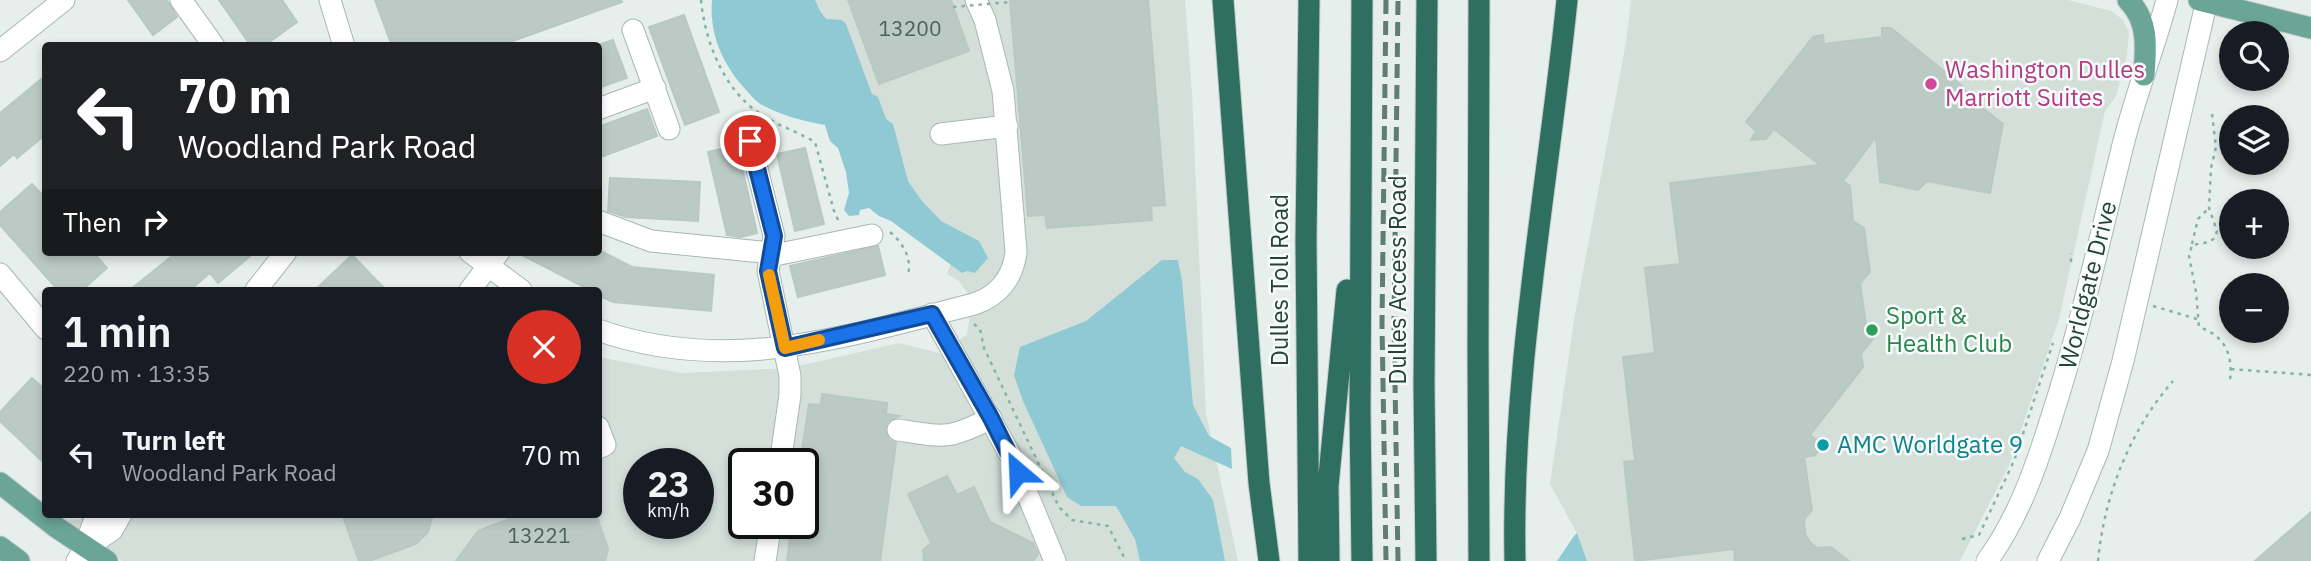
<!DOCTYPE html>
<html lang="en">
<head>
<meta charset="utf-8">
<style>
  :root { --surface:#171b24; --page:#242831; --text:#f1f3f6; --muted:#9ea1a6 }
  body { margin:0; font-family:"IBM Plex Sans",sans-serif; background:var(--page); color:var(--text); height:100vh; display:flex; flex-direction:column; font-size:26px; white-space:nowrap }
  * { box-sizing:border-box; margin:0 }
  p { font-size:23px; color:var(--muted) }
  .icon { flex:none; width:38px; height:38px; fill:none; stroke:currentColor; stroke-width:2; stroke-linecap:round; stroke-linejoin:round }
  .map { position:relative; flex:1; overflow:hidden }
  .drawer { position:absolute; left:42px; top:287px; width:560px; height:231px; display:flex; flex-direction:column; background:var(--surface); border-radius:7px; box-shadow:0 4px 10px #0003 }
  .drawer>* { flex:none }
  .top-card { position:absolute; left:42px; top:42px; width:560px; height:214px; border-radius:7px; box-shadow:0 4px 10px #0003; background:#202124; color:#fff; overflow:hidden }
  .tools { position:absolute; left:2219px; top:21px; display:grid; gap:14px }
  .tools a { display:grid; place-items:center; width:70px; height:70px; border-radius:50%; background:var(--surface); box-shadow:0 4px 10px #0003; font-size:35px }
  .speed { position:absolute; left:623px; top:448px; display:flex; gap:14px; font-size:35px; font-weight:700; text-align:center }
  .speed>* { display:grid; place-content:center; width:91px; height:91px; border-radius:50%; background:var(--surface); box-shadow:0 4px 10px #0003; line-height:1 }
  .speed small { font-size:18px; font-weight:400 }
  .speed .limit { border:4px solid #111; border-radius:10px; background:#fff; color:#111 }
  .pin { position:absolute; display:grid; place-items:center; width:60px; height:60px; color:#fff; margin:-30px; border:4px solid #fff; border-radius:50%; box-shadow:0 2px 7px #0007 }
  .me { position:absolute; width:77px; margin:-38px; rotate:334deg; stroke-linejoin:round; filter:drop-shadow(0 0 5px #0008) }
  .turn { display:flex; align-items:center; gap:24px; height:147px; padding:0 21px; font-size:32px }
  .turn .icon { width:91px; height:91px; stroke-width:2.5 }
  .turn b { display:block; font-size:49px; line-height:60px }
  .then { display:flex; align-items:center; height:66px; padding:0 21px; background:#0003; gap:14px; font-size:26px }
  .round { display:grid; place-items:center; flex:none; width:74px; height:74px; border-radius:37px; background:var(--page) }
  .summary { display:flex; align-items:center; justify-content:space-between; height:119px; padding:0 21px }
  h1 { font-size:42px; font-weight:600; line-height:52px }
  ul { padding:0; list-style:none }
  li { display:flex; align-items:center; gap:21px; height:98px; padding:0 21px }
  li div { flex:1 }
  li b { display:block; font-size:26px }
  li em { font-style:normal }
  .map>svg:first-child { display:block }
  .built { fill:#d4dfda; fill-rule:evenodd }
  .water { fill:#8ec9d4 }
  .building { fill:#bbcac4; stroke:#b8c9c2; stroke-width:2 }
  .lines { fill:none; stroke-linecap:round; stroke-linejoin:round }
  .minor-casing { stroke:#a8b8b2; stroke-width:23 }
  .major-casing { stroke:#c2cac8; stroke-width:23 }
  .highway-casing { stroke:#c2cac8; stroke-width:23 }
  .path { stroke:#86b3a5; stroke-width:2.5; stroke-dasharray:3.5 5; stroke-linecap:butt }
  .minor { stroke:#fff; stroke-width:21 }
  .major { stroke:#6aa596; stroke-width:21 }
  .highway { stroke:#2f6f62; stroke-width:21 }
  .rail { stroke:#5f7d75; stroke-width:5; stroke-dasharray:14 7; stroke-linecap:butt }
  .path-bridge { stroke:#86b3a5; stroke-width:2.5; stroke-dasharray:3.5 5; stroke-linecap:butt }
  .route-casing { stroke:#114b97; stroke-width:18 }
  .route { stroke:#1a73e8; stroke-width:12 }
  .slow { stroke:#f59e0b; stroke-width:12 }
  .hotel-dot { fill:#d1479c; stroke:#f7fbf9; stroke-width:2.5 }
  .leisure-dot { fill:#2e9e5b; stroke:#f7fbf9; stroke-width:2.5 }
  .culture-dot { fill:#0f9aa8; stroke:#f7fbf9; stroke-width:2.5 }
  .labels { text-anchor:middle; stroke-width:5; stroke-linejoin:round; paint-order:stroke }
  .number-label { font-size:21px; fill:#4a645c }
  .hotel-label { font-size:24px; fill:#b23c85; stroke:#f7fbf9; text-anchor:start }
  .street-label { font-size:24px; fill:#24423a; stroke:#f7fbf9 }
  .leisure-label { font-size:24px; fill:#27864d; stroke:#f7fbf9; text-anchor:start }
  .culture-label { font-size:24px; fill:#0d838f; stroke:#f7fbf9; text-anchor:start }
</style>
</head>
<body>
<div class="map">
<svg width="2311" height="561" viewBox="0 0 2311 561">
  <rect width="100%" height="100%" fill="#e6efeb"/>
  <path class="built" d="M803,0H1185L1192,93L1206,414L1238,561H122L60,521L80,520L84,514H598L599,357L681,373L790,368L899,343L939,353L967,335L972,300L959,281L947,274L959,243L875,194ZM639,464H698V523H639ZM744,464H803V523H744Z
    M1631,0H2068L2111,11L2122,19L2129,31L2127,56L2116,96L2105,111L2059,319L2009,465L1960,561H1587L1577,533L1550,484L1574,320L1626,42Z"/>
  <path class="water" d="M712,0H815L820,11L826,19L842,20L846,24L872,94L878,97L886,119L893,124L908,181L922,201L941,221L979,241L988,258L975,273L967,271L962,273L891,221L879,216L869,208L860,210L859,215L849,216L844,210L849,193L846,172L838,148L830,141L825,125C803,121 783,116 762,105C756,102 751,95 746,90C723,65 709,35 712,0Z
    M1162,260H1178L1182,281L1193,405L1209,436L1231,448L1232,469L1181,446L1174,458L1185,472L1198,479L1213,500L1225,561H1140L1135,539L1116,506H1081L1067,497L1023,401L1014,375L1020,347L1086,321Z
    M1577,533L1587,561H1557L1574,536Z"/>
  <path class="building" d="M128,0H167L177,17L153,35Z
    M219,0H282L297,22L264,46H251Z
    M375,0H621L622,2L499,46H392Z
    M848,0H951L969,51L879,84Z
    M1010,0H1148L1165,205L1151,206L1152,220L1047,228L1045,215L1028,216Z
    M684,15L719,112L685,125L649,27Z
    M1882,28H1891L1962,86L1972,100L2003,124L1990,193L1927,181L1918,190L1880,182L1876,137L1843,181L1850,186L1853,221L1864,228L1870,272L1860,283L1866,325L1877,334L1861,354L1863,367L1810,435L1823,445L1815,455L1804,457L1812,510L1804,520L1805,534L1810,542L1817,548L1831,547L1849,561H1735L1734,549L1635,561L1624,462L1635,461L1623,357L1655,353L1645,268L1680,264L1670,183L1820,165L1774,129L1766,139L1751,140L1756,131L1746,122L1813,37L1823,35L1824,44L1882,37Z
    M613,40L627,78L598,88V45Z
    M46,75V134L17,158L14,154L0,166V113Z
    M647,109L657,136L598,158V127Z
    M737,145L757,233L741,237L727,235L708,152Z
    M805,148L824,224L795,231L777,154Z
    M610,178L700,182L698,221L626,217L608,211Z
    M32,184L46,199V252H93L107,268L82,290H58L0,225V212Z
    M878,246L885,275L798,297L790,266Z
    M177,252H255L218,283L210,273L190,290H130Z
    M516,252H603L632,267L714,275L711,311L613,302L598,295V290H590Z
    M352,255L386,290H315Z
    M32,378L46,391V465L0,421V412Z
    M822,394L887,403L886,414L899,416L888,421L885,429L889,440L896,443L880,561H787L792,523H803V464H800L809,404L821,405Z
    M947,476L957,495L974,487L990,522L1033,543L1038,554L1033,561H924L923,550L931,543L908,494Z
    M2311,512V561H2255Z
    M342,514H433L428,532L416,544L369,561H359Z
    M522,514H596L608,549L605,561H456L478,531Z"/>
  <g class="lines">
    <defs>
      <path id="minor" d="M181,0L214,46
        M330,0L344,46
        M633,30L669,129
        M0,51L64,0
        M598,109L655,88
        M941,134L1007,126
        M750,141L774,236L768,271L790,376V395L780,464
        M598,221L651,241L771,253L780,254L872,235
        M470,252L521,290
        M0,274L46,329
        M256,290L286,252
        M470,290L499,252
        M932,314L1014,462L1055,561
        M598,330C727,376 848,336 974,304C998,296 1013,278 1016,252L1003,91L985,20L976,0
        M598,427L605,445L598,448
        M898,430C944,437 949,440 991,418
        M87,547L112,530L121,514
        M77,561C88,546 89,529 98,514
        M765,561L771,523
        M1987,561C2019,517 2036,467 2052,416C2080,330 2099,241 2121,153C2133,101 2153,52 2167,0
        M2048,561L2070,518L2098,451L2123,361L2207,0"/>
      <path id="major" d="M2128,0C2149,21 2146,47 2144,75
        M2199,0L2311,28
        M0,483L56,527L107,561
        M0,547L19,561"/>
      <path id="highway" d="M1223,0L1259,483L1269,561
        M1362,0L1360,413L1362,561
        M1309,561L1306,241L1309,0
        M1329,561L1328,486L1347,290
        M1426,561L1424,384L1427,0
        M1479,561L1478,346L1479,0
        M1515,561C1511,373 1548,186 1567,0"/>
    </defs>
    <use href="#minor" class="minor-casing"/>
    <use href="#major" class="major-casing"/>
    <use href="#highway" class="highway-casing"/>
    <path class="path" d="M701,0C705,43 725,92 762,115C779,126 798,132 815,142L834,211L839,222
      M2212,114L2216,147L2211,168L2209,208L2217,231L2215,238L2209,242L2192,245L2189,256L2196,292L2199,327C2225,336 2233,354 2230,380
      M890,232C903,243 912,258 908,275
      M2192,244L2198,219L2209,208
      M2071,262V253
      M2153,306L2197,319
      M974,324L980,329L984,348L1059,507L1072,520L1108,526L1126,561
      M2231,369L2311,375
      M1962,539L1979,535L2014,461L2053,343
      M2098,561C2104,496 2130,430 2173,381"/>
    <use href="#minor" class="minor"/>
    <use href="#major" class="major"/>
    <use href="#highway" class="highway"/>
    <path class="rail" d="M1386,0L1382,324L1386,561
      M1398,561L1394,323L1398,0"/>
    <path class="path-bridge" d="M953,7L1010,2"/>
  </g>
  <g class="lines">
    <defs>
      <path id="route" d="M750,141L774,236L768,271L785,348L932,314L991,418L1018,472"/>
    </defs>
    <use href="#route" class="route-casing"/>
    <use href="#route" class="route"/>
    <path class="slow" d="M769,275L785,348L819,340"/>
  </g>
  <circle class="hotel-dot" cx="1931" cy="84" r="7"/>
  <circle class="leisure-dot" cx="1872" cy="330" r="7"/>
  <circle class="culture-dot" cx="1823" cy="445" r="7"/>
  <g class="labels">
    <g class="number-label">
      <text x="910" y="36">13200</text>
      <text x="539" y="543">13221</text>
    </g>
    <g class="hotel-label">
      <text x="1945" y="78">Washington Dulles<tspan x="1945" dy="28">Marriott Suites</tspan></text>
    </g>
    <g class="street-label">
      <text transform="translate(1280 280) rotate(-90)" y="8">Dulles Toll Road</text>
      <text transform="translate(1398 280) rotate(-90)" y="8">Dulles Access Road</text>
      <text transform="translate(2088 285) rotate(-76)" y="8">Worldgate Drive</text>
    </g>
    <g class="leisure-label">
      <text x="1886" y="324">Sport &amp;<tspan x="1886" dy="28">Health Club</tspan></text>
    </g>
    <g class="culture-label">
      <text x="1837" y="453">AMC Worldgate 9</text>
    </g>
  </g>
</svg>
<div class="tools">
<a><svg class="icon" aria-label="search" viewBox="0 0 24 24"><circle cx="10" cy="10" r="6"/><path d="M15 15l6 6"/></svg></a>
<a><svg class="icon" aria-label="layers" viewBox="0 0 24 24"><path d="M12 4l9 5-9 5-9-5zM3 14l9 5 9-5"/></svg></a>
<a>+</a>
<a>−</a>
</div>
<div class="speed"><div>23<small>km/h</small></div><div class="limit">30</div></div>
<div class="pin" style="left:750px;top:141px;background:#d93025"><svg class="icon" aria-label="arrive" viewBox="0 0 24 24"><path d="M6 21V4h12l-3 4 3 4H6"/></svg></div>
<svg class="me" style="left:1018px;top:472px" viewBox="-20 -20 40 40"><path d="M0-17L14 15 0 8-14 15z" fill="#1a73e8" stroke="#fff" stroke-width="4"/></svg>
<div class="top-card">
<div class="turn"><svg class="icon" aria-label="left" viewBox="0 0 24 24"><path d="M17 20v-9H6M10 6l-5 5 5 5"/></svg><div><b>70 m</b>Woodland Park Road</div></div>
<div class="then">Then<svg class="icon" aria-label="right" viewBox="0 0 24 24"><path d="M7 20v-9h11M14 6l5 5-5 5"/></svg></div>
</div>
<section class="drawer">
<div class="summary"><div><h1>1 min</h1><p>220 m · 13:35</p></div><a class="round" style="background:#d93025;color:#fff"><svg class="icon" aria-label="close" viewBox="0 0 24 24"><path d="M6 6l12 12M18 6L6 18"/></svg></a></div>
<ul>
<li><svg class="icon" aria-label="left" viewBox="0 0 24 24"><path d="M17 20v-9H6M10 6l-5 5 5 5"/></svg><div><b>Turn left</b><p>Woodland Park Road</p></div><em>70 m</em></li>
</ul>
</section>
</div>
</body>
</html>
